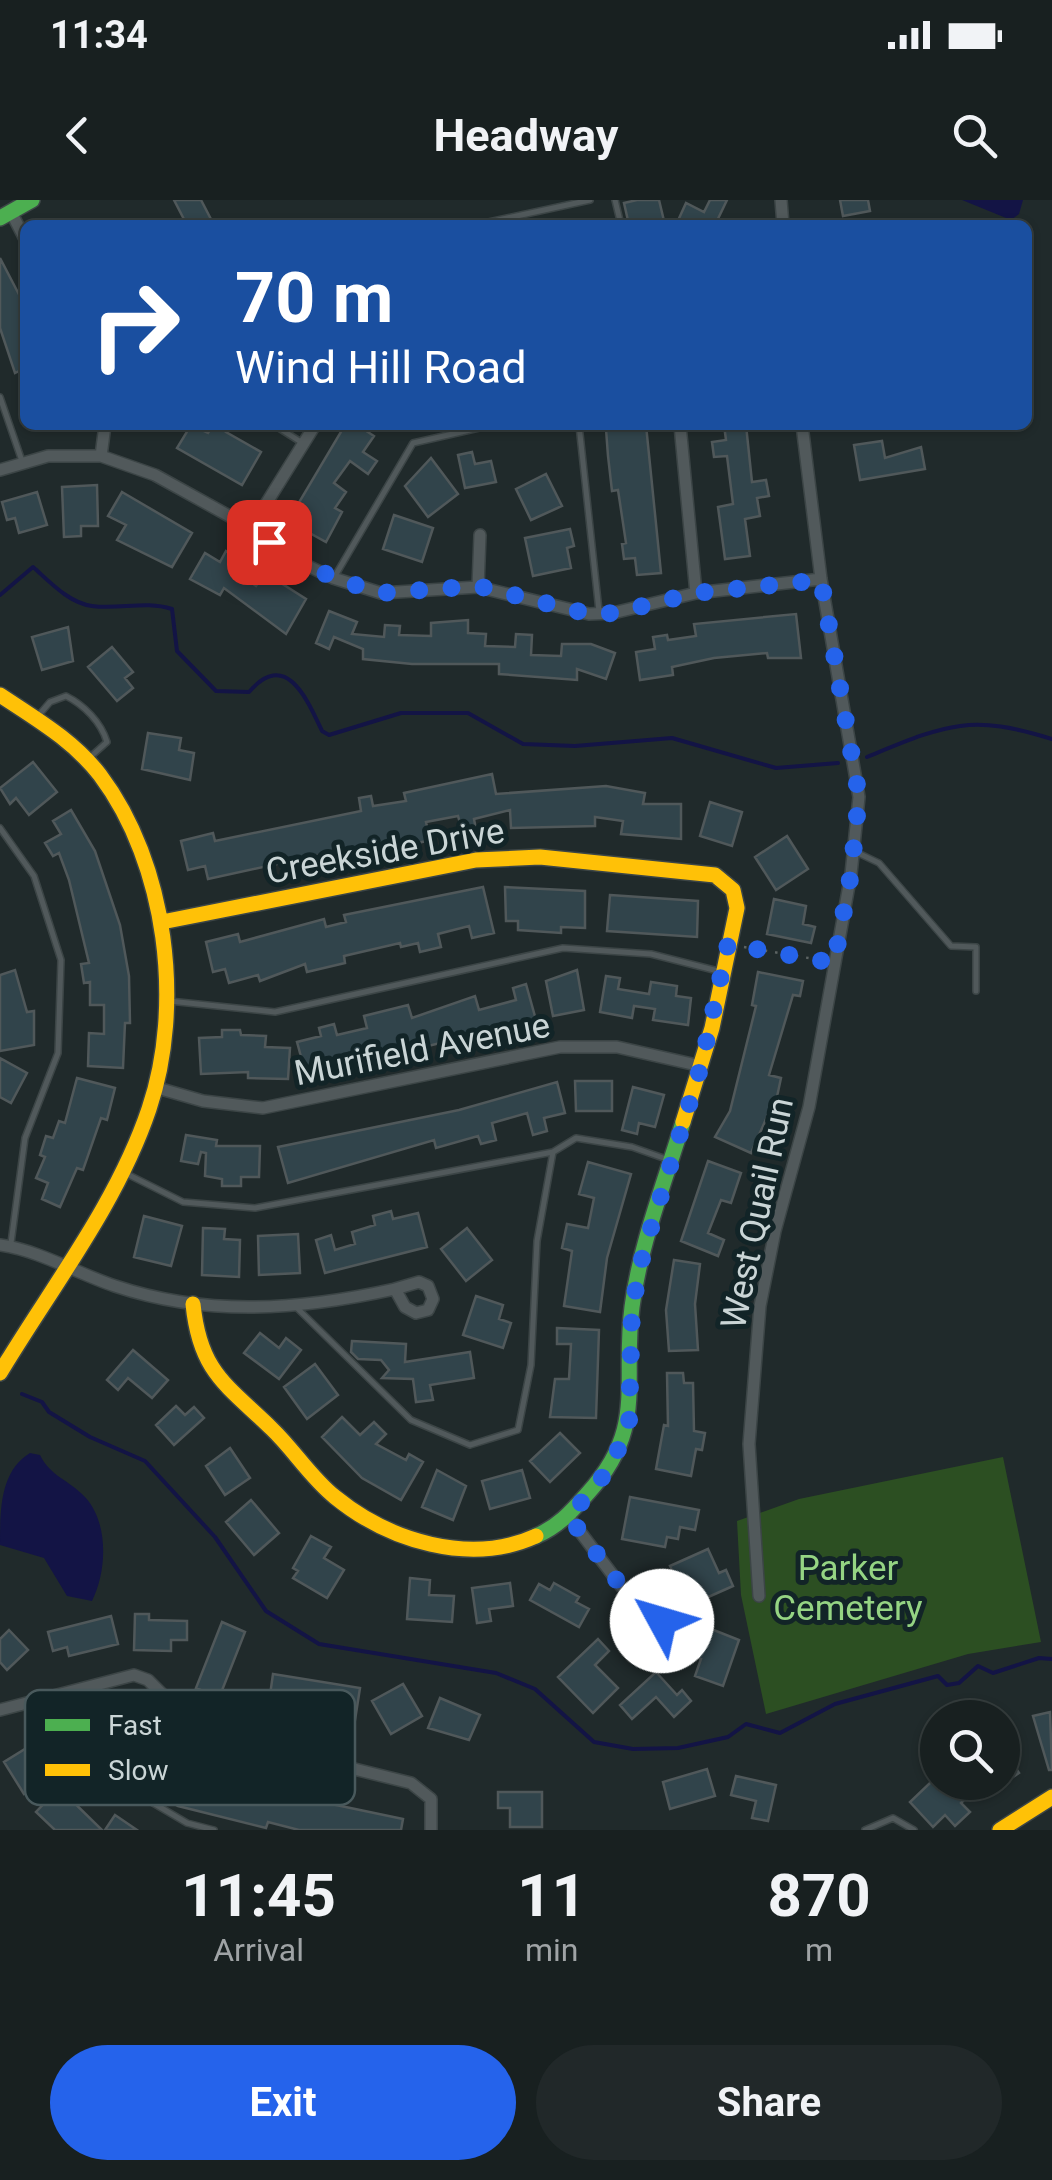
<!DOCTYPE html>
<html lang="en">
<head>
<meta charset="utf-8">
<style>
  :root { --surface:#182020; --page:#212829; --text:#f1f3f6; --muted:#9fa3a5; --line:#363e3e; --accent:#2563eb }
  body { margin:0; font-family:Roboto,sans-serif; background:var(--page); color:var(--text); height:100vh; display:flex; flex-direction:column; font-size:38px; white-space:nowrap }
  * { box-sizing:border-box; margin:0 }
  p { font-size:32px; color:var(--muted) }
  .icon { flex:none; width:55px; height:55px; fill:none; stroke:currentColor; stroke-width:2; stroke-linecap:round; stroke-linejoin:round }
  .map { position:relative; height:1630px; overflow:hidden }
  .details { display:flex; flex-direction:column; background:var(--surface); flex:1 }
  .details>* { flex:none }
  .top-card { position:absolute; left:20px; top:20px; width:1012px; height:210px; border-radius:15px; box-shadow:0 2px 8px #0004,0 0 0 2px var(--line); background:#1a4fa0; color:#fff; overflow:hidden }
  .fabs { position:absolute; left:920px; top:1500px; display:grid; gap:20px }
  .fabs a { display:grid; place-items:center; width:100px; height:100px; border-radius:50%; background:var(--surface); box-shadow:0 2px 8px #0004,0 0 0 2px var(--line); font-size:50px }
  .pin { position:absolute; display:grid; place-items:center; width:85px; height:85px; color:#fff; margin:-42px; border-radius:20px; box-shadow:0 5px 15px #0006 }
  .me { position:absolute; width:110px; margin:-55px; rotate:309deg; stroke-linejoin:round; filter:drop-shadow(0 0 8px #0008) }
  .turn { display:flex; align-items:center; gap:35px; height:210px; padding:0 50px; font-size:45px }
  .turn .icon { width:130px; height:130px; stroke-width:2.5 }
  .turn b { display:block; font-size:70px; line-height:85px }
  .eta { display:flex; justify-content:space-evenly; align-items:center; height:170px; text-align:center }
  .eta b { font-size:60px; font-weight:700; line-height:70px }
  .action { display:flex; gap:20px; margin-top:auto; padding:20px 50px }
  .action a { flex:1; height:115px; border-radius:60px; background:var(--accent); color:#fff; font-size:40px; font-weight:700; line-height:115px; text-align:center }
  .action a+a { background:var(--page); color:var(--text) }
  .status { display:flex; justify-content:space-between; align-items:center; height:70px; padding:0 50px; background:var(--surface); direction:ltr }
  .status svg { height:28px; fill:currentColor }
  header { display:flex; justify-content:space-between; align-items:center; height:130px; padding:0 50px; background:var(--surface); font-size:45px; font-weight:700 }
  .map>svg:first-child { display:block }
  .green { fill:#2c4f22 }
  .water { fill:#131445 }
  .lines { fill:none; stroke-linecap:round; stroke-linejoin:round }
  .stream { stroke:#131445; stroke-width:4 }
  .building { fill:#31444b; stroke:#50585a; stroke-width:2.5 }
  .lane-casing { stroke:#3c4546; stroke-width:8 }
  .street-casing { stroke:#3c4546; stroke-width:14 }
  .fast-casing { stroke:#3c4546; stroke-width:18 }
  .slow-casing { stroke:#3c4546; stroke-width:18 }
  .path { stroke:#5c6363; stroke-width:2.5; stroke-dasharray:2.5 8; stroke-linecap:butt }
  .lane { stroke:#51595b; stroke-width:5 }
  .street { stroke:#51595b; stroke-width:11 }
  .fast { stroke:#4caf50; stroke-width:15 }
  .slow { stroke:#ffc107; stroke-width:15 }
  .route { stroke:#2563eb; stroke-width:18; stroke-dasharray:0 32.4 }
  .labels { text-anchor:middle; stroke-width:10; stroke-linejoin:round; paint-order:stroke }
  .street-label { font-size:35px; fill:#cad5d6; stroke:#122427 }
  .park-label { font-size:35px; fill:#95d483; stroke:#122427 }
  .key { fill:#122427; stroke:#49595c; stroke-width:2.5 }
  .key-label { font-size:28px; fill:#cad5d6 }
</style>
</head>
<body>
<div class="status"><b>11:34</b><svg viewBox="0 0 49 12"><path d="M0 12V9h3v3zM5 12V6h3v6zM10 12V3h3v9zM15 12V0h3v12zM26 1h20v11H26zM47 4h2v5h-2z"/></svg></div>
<header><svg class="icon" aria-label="back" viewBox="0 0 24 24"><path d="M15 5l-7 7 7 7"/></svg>Headway<svg class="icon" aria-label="search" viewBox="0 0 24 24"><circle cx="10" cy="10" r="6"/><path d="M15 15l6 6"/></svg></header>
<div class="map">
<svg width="1052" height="1630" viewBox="0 0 1052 1630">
  <rect width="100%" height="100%" fill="#202a2b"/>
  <path class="green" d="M1003,1257L1041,1442L968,1454L766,1514L741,1395L737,1321L799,1299Z"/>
  <path class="water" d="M962,0H1023L1019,14L1011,20Z
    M30,1253L40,1255C51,1277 68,1279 85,1297C109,1323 107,1371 92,1401L67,1396L44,1358L0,1345C0,1310 0,1271 30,1253Z"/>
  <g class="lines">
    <path class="stream" d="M0,395L33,367C50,382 69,403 92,406C120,410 145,400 172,409L177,451L216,491L249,492C286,449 307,499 322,531L329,535L401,513H468L523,544L575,546L672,538L776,568L838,563
      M867,557C945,525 969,513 1052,539
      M22,1194L42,1202L49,1212L90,1237L145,1261L215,1337L266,1411L319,1444L496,1473L535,1489L594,1542L633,1549L678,1548L728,1537L746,1524L780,1533L835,1504L938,1476L947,1485L959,1483L978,1466L993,1473L1039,1458L1052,1459"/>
  </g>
  <path class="building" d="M174,0H201L214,25H187Z
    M637,0H659L665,25H629L624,3Z
    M710,0H727L715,25H676L686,3L704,12Z
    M840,0H868L870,11L843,16Z
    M0,58L25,106V168L15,173L0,128Z
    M191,225L208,233L213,225H230L226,232L261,252L242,285L177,248Z
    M345,225H357L374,236L363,252L377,261L368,274L350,261L334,283L346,292L335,308L342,312L326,342L288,321Z
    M610,225H646L661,373L637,375L635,358L624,359L622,344L626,343L618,290L612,291L608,256L606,229Z
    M724,225H746L752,282L766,280L769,296L757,298L760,316L745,319L750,356L725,359L718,307L733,304L727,256L714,257L712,242L726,240Z
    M882,241L885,258L921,247L925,269L860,280L854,245Z
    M472,252L475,264L491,261L496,282L465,288L458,255Z
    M431,258L458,294L428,317L405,286Z
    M546,274L562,306L531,320L516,289Z
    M97,285L98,326H81V336L64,337L62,287Z
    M37,292L47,325L19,333L15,318L7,320L2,302Z
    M122,292L192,333L172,367L117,340L126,325L108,316Z
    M394,315L433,328L422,362L383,349Z
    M570,329L574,346L567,348L571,368L533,376L525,338Z
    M226,351L240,359L234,370L256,386L265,373L306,399L286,434L224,388L220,395L190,379L205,353L220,362Z
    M329,411L357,422L352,434L384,437L385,425L400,426L399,435L431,436V423L468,420V433L486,434L485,446L515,447L516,434L532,435L531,455L561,456L562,444H591L615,453L606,479L577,469V480L499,474V464H412L363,459V449L334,437L329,449L316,443Z
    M796,414L801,458H768L767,453L714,458L672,467L673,475L640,480L636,452L655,449L653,437L667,435L668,440L696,436L694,424Z
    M68,427L73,461L42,470L32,437Z
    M112,447L133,472L125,478L133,488L117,501L88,467Z
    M148,533L181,538L179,550L194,553L190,580L142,569Z
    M33,562L57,592L29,615L16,598L10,604L0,588Z
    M492,574L496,594L606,586L645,593L643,604H681V639L621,634L623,621L595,617V626L511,628L510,610L474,619L476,630L463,634L458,616L426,622L430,640L414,644L324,659L323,654L208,679L205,666L188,670L181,641L213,633L215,641L361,611L359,598L371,596L373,606L406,601L404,593Z
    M710,602L742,612L732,646L700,636Z
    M71,610L95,651L120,725L129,776L130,823H125L123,868L88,866L89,833L104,834V805H90V782L84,783L81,764L89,763L69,680L59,653L53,656L45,643L61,634L53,621Z
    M787,636L808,669L776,690L755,657Z
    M483,687L494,733L472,738L469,726L438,734L441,747L420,752L418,743L401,747L400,743L344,756L345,763L307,772L305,764L260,781L258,775L229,783L225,769L213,772L206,742L238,734L240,742L324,719L326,727L346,722L344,715Z
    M505,687L585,691V728L561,727V733L518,730V721H506Z
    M610,695L698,701L697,737L607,731Z
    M774,699L806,706L803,724L815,727L811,743L767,734Z
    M15,770L27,812L34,811V845L0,851V775Z
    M577,770L584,810L553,816L546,781Z
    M758,772L803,781L800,796L793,795L769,875L781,878L774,911L770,910L751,953L715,937L730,911L756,806L752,805Z
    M606,776L620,778L618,789L649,794L651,782L677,786L676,796L691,798L688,825L653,820L655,809L634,806L632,818L600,812Z
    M526,784L536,820L403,852L402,847L357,858L356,855L306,875L297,842L321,836L319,828L334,824L337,835L367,828L364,816L408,805L412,818L475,796L479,810L516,800L513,788Z
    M222,830H240L241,835L266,836L265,847L290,848L288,879L248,878V872L201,874L199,838L222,837Z
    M0,858L27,873L11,903L0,897Z
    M77,878L115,888L107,920L101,918L83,970L77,968L60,1007L42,999L48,983L36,978L45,957L40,955L46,936L53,938L59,921L65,923Z
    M575,881H612V911H576Z
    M557,882L565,913L544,918L547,931L533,935L527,913L492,923L496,940L481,944L478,936L436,948L434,940L288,983L278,947L459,910Z
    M633,887L664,895L655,927L639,923L637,934L622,930Z
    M186,935L217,940L216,946H260L259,977H241V986H222V979L205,976L206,953L201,952L198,964L181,961Z
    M708,961L741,973L731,1003L721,1000L708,1033L724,1040L718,1056L681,1041Z
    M588,962L631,974L607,1058L600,1112L564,1106L572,1051L562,1048L567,1024L588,1028L594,998L579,994Z
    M391,1011L393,1019L418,1013L427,1047L325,1073L316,1040L331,1035L335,1050L355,1044L352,1032L375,1025L373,1016Z
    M144,1016L182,1026L171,1066L134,1057Z
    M203,1028L225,1029L224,1039L240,1040L239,1077L202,1075Z
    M467,1028L492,1060L466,1081L441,1049Z
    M298,1034L300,1073L259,1075L258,1036Z
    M674,1060L700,1064L695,1104L698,1150L669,1151L666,1110Z
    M476,1096L503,1105L499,1119L511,1123L503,1148L463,1135Z
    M557,1128L599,1130L596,1218L550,1217L555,1179H569L571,1144H557Z
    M260,1133L279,1148L286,1138L301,1150L279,1179L244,1153Z
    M352,1141L406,1144L405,1162L470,1152L474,1178L430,1185L433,1200L416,1202L413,1179L382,1178L389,1170L381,1160L358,1159L351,1152Z
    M133,1150L168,1180L152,1198L128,1178L118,1190L107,1180Z
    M315,1164L338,1195L307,1219L284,1187Z
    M667,1173H683L684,1183H693L694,1231L705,1233L702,1250L696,1249L691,1276L656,1269L664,1225L668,1226Z
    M176,1206L185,1215L194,1207L204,1218L174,1245L156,1225Z
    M342,1217L360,1235L374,1222L386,1234L376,1244L406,1260L409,1254L423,1262L401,1300L362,1278L322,1237Z
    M560,1233L580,1253L550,1282L530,1261Z
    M230,1248L250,1278L225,1295L206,1266Z
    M437,1270L466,1286L453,1320L422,1307Z
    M522,1270L530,1298L490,1309L482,1281Z
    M630,1297L699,1310L695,1330L680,1327L678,1339L667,1337L665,1347L622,1339Z
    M251,1300L279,1333L254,1355L226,1322Z
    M311,1336L331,1347L324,1358L344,1370L327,1398L293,1378L298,1371L293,1368Z
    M708,1349L719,1373L726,1370L733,1386L688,1406L670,1366Z
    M410,1378L430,1380L429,1395L454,1396L452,1422L407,1419Z
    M510,1383L513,1406L489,1409L491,1421L477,1423L472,1388Z
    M554,1383L579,1397L576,1402L589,1409L579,1427L530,1400L539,1384L550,1390Z
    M135,1414H149V1420L187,1421V1440H171V1451L134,1450Z
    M111,1416L118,1444L69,1456L67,1447L53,1451L48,1432Z
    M222,1422L245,1432L219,1498L196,1488Z
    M701,1425L739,1440L723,1486L695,1476L701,1459L690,1455Z
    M9,1430L28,1450L7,1470L0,1462V1439Z
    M598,1439L609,1451L595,1465L618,1488L593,1513L558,1477Z
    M656,1472L677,1495L682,1490L691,1501L674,1517L656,1497L632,1519L620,1505Z
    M273,1474L360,1488L355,1520L304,1512L302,1521L267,1516Z
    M403,1484L422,1516L391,1534L372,1501Z
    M440,1498L480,1515L469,1540L428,1528Z
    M1050,1512L1052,1570H1049L1033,1516Z
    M33,1544L52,1577L24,1594L4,1562Z
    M1002,1548L1019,1573L1002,1584Z
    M162,1552L207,1578L210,1571L255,1588L403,1619L401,1630H299L268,1622L266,1628L178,1606L165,1599L170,1590L148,1577Z
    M707,1569L715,1596L670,1609L663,1582Z
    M736,1576L776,1585L768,1621L752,1618L756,1601L731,1595Z
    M931,1582H955L968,1596L961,1603L970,1612L955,1626L945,1615L933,1627L910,1602Z
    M59,1588L102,1630H55L36,1612Z
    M498,1592H542V1627H510V1608H498Z
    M115,1615L137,1630H105Z"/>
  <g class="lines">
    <defs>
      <path id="lane" d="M615,0L621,25
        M475,25L590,0
        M0,197L22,261
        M274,225L301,242
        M579,225L599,411
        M335,376L413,243L492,225
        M38,516L50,502L66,496C84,505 101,522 107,542L88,559
        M0,628L34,676L61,760L58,853L25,938L11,1043
        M856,652L879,663L951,746L976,747V791
        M169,801L275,812L563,748L651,754L718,771
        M123,972L183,1002L255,1008L553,952
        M297,1108L411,1220L470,1245L518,1230L531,1165L537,1041L553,952L576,938L632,947L669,960
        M52,1498L102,1573L187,1623L214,1630
        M865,1630L893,1618L914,1630"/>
      <path id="street" d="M781,0L783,25
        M11,12L25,39
        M680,225L696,393
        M101,256L105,225
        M0,270L48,256H101L155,275L251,328L287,356L333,378L381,393L478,387L589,414L613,413L696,393L821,379
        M251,328L315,225
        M478,387L480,335
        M154,887L203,901L263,908L560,847H617L701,866
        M0,1045C41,1051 76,1073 115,1086C208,1117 300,1110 395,1089
        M419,1082L428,1086L433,1099L428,1110L416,1113L405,1107L395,1089Z
        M569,1317L627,1394
        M627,1394L660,1409L661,1421L655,1430L638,1431Z
        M759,1396L749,1244L760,1106L775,1031L809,907L851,674L859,597L821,379L802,225
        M0,1510L134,1475L148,1480L182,1514L229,1538L411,1583L431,1599V1630"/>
      <path id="fast" d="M0,18L32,0
        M536,1336C559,1326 571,1312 588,1293C647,1228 622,1184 632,1107C640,1044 665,982 683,922"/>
      <path id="slow" d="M0,495C36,519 73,540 100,575C167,664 184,806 149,909C117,1004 51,1088 0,1173
        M162,722L476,660L540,657L715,675L733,690L737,708L712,828L683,922
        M193,1104C200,1173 227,1185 272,1229C294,1250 311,1278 335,1297C389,1341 470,1366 536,1336
        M1000,1630L1052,1597"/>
    </defs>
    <use href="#lane" class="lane-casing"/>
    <use href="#street" class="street-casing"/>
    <use href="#fast" class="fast-casing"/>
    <use href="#slow" class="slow-casing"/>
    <path class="path" d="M744,747L820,760"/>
    <use href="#lane" class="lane"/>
    <use href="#street" class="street"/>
    <use href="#fast" class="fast"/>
    <use href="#slow" class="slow"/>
  </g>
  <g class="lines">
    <path class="route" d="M269,342L333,378L381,393L478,386L589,414L614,413L696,393L821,380L859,596L851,674L834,763L728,744L701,866L643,1054L632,1108L629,1224L610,1268L569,1317L627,1394L656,1405L662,1421"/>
  </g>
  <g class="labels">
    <g class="street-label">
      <text transform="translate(385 651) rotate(-10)" y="12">Creekside Drive</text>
      <text transform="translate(422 849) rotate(-11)" y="12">Murifield Avenue</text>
      <text transform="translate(757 1013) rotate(-78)" y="12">West Quail Run</text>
    </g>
    <g class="park-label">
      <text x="848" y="1380">Parker<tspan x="848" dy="40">Cemetery</tspan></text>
    </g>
  </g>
  <rect x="25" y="1490" width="330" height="115" rx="15" class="key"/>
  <rect x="45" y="1519" width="45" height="12" fill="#4caf50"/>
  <rect x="45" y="1564" width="45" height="12" fill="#ffc107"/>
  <g class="key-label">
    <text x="108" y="1535">Fast</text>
    <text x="108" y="1580">Slow</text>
  </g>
</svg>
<div class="fabs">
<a><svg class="icon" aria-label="search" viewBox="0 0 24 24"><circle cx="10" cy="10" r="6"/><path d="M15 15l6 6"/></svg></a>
</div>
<div class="pin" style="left:269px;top:342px;background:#d93025"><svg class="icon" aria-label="arrive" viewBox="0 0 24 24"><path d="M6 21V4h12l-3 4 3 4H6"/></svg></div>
<svg class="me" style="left:662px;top:1421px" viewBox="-20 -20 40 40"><circle r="19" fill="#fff"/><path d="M0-13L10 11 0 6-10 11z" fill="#2563eb"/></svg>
<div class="top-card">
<div class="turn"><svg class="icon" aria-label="right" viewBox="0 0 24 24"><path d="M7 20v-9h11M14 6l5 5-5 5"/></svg><div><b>70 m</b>Wind Hill Road</div></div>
</div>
</div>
<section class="details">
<div class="eta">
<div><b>11:45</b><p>Arrival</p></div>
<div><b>11</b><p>min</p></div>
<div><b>870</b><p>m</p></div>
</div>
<div class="action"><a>Exit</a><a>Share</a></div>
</section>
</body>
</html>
